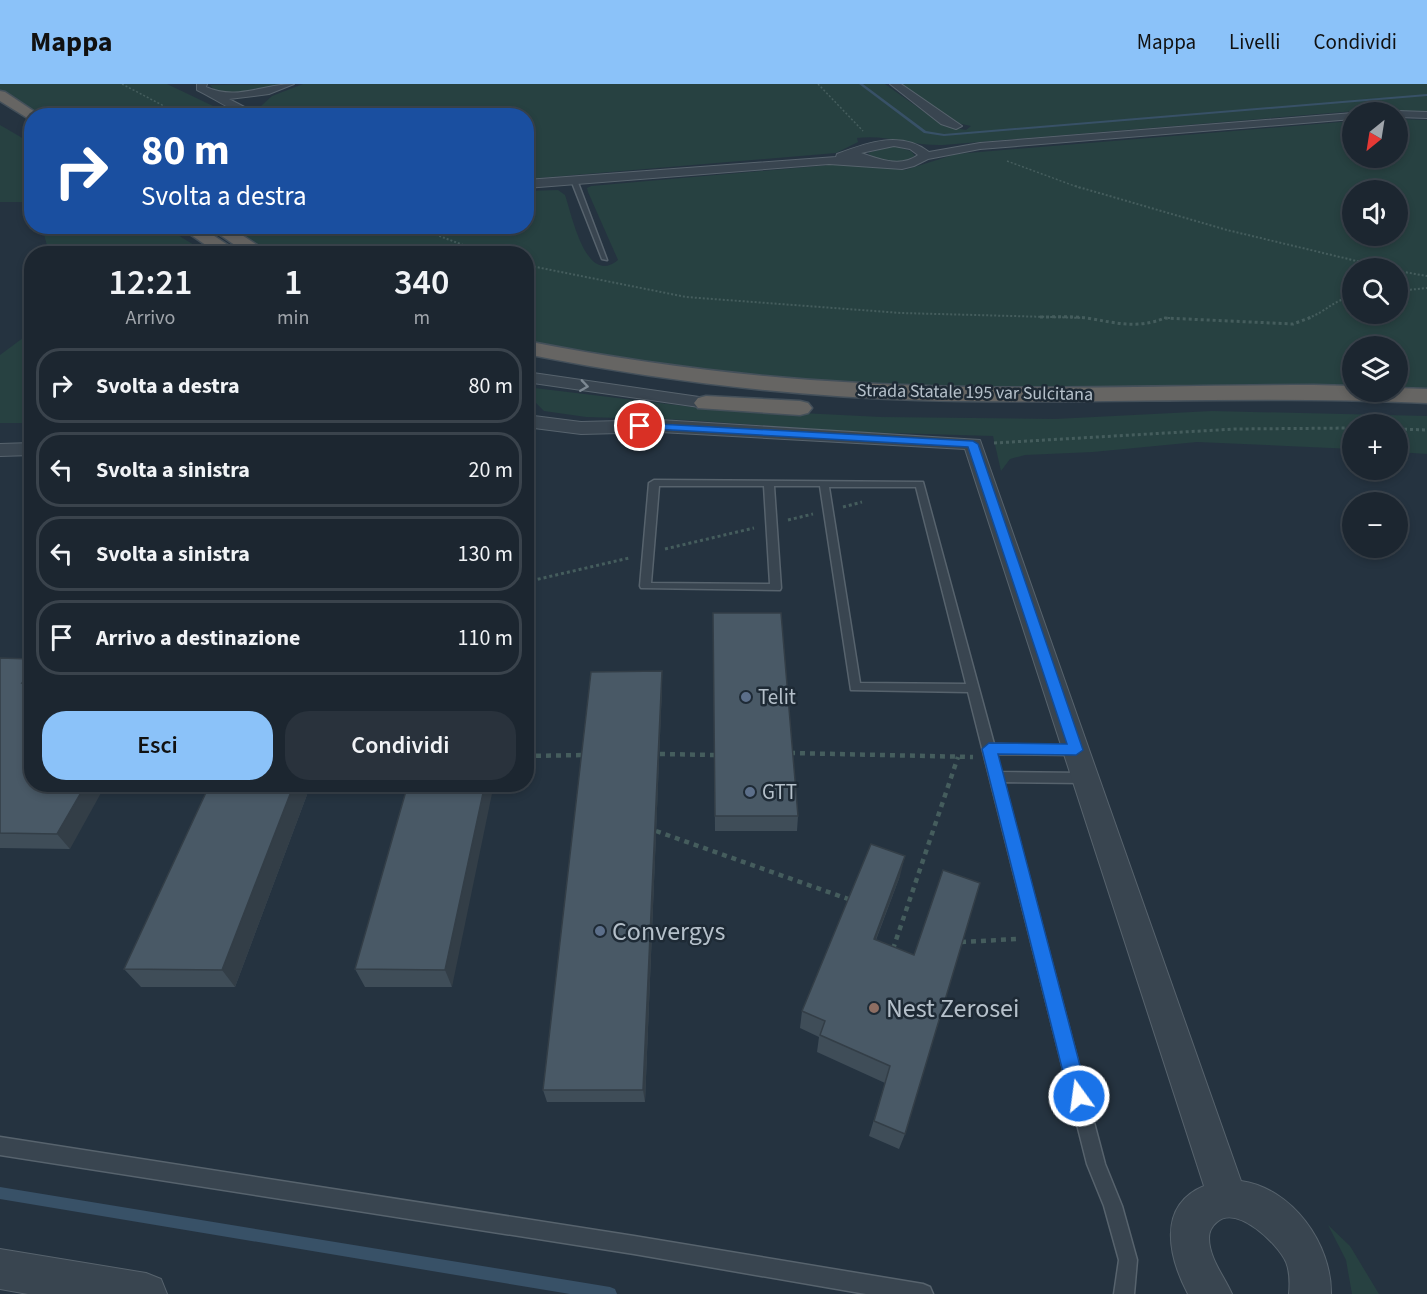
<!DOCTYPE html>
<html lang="it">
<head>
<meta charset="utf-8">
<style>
  :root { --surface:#1c2630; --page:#29323c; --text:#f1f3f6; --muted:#a0a5ab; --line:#3a434c; --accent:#8bc2f9 }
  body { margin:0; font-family:"Source Sans 3",sans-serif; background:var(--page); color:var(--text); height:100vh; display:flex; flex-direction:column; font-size:22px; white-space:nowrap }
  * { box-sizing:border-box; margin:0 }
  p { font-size:20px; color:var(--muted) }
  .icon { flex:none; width:33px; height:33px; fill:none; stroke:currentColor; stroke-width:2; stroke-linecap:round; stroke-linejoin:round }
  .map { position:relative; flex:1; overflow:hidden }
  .side { position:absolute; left:24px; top:162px; width:510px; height:546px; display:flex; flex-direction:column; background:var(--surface); border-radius:24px; box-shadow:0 3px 9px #0003,0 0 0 2px var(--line) }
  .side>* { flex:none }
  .hud { position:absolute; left:24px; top:24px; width:510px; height:126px; border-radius:24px; box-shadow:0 3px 9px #0003,0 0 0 2px var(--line); background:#1a4fa0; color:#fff; overflow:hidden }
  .needle { width:39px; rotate:210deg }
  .fabs { position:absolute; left:1342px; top:18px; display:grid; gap:12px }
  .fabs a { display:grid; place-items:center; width:66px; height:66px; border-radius:50%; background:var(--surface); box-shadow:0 3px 9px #0003,0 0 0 2px var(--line); font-size:30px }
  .pin { position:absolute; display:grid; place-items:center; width:51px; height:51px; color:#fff; margin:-26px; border:3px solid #fff; border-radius:50%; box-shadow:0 2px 6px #0007 }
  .me { position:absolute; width:66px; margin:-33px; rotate:346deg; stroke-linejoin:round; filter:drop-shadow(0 0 4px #0008) }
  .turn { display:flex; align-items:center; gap:21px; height:126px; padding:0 18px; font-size:27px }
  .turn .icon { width:78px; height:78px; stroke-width:2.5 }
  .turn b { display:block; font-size:42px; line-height:51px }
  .eta { display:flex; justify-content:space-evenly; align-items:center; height:102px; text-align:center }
  .eta b { font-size:36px; font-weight:600; line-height:42px }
  .button { display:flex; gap:12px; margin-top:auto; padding:12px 18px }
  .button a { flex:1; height:69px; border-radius:24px; background:var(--accent); color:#111; font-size:24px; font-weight:600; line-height:69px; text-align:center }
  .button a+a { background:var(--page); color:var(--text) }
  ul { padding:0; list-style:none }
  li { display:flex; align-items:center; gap:18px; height:75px; margin:0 12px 9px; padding:0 6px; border:3px solid var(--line); border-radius:24px }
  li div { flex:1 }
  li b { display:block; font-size:22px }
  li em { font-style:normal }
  header { display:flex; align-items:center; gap:36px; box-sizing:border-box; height:84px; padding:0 30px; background:var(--accent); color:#111 }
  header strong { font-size:28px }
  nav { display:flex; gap:33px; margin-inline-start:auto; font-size:21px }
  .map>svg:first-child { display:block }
  .green { fill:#274141; fill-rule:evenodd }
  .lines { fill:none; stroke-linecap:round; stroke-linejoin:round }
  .stream { fill:#385167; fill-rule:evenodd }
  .service-casing { stroke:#57636d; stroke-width:3 }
  .minor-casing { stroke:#57636d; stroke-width:2 }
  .trunk-casing { stroke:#44505a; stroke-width:3 }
  .path-far3 { stroke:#455d5d; stroke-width:1.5; stroke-dasharray:2 2; stroke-linecap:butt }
  .path-far2 { stroke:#455d5d; stroke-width:2; stroke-dasharray:2 2; stroke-linecap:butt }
  .path-far1 { stroke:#455d5d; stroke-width:3; stroke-dasharray:3 3; stroke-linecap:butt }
  .path { stroke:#455d5d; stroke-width:4.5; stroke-dasharray:5 5; stroke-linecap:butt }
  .service { fill:#394550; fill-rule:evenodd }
  .minor { fill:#394550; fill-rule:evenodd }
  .trunk { fill:#666563; fill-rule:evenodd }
  .wall { fill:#3f4d58 }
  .shaded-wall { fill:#333e47 }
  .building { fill:#495966; stroke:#333e47; stroke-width:1.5 }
  .oneway { stroke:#7d8993 }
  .route { fill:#1a73e8; stroke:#114b97; stroke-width:1.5 }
  .service-dot { fill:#5c6f8a; stroke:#1e2a35; stroke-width:2 }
  .education-dot { fill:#8d6e63; stroke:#1e2a35; stroke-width:2 }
  .labels { text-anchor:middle; stroke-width:5; stroke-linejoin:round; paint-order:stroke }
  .far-street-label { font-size:18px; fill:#b5c0ca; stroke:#1e2a35 }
  .poi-label { font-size:21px; fill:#b5c0ca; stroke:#1e2a35; text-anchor:start }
  .near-poi-label { font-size:26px; fill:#b5c0ca; stroke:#1e2a35; text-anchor:start }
</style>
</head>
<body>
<header>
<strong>Mappa</strong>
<nav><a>Mappa</a><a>Livelli</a><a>Condividi</a></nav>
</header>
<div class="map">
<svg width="1427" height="1210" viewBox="0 0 1427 1210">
  <rect width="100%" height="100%" fill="#253340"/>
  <path class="green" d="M0,0H167L232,31H41L0,6Z
    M279,0C265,7 218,15 210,1Z
    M303,0H885L944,42L966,46L971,42L957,39L901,0H1427V28L1356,27L943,61C913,62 886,50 857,54L858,58L836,69L527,95L526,32H274L261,22L272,12Z
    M1398,35L1427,36V307L1398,305V262H1353V303L863,302L665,282L527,258L526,170L272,169L224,143L526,142L527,107L558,106L565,111C572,131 586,203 618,176L588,108L587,104L591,102L841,80L905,86L956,70L1353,37V74H1398ZM1353,106H1398V152H1353ZM1353,184H1398V230H1353Z
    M0,41L31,59V118H0Z
    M893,62L911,67L915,72C903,80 878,80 868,69Z
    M42,143H165L207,169H49Z
    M31,248V339H0V271Z
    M526,303L701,324L881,333L1055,335L1212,327L1427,332V370L1398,368V340H1353V365L1197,358L1093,368L1025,371L1010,375L1001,387L993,352L856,348L687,336L586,333L544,327L527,310Z
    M1328,1141L1350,1162L1379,1210H1352L1346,1176Z"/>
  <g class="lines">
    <path class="stream" d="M859,0H863L926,47L944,50L1427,10V12L944,52L924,49Z
      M0,1103L610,1203L615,1205L617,1210H570L0,1115Z"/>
    <defs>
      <path id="service" d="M574,94L577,96L607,176L602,175L571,96Z
        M654,396L923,398L994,660L1081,663L1082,666L1081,669L1076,671L996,670L1001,688L1085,689L1090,690L1092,694L1090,698L1085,699L1004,698L1105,1080L1122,1122L1137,1176L1134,1210H1114L1119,1176L1104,1122L1087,1080L968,608L851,606L820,402H774L781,504L780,506L641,504L640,502L649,399ZM659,402H764L770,500L651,499ZM829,403H916L966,600L860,599Z
        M0,1053L634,1152L923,1200L930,1203L933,1210H866L634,1170L0,1071Z"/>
      <path id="minor" d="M197,0H207L206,3C236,17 264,0 294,0L269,10L229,15L262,32C236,32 220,17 197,6Z
        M890,0H901L962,42L956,45L941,40Z
        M1398,27L1427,28V34L1398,33V28H1394Z
        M1353,29V35L980,65L928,75L914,82L902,85L829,80L526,104V96L836,73L837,70C866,59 901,46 929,68L980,59ZM894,62L910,65L918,71C900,84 880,75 861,69Z
        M526,288L706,314L715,319L706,324L526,298Z
        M526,331L581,338L660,336L980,356L1241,1097C1292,1104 1332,1160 1331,1210H1289C1290,1199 1290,1188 1286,1178C1278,1160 1237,1120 1217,1138C1212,1142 1209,1148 1209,1154C1209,1174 1224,1192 1232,1210H1188C1169,1174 1156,1122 1204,1102L965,365L660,348L581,350L526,343Z
        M32,359V371L0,372V360Z
        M0,1165L146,1189L161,1195L167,1210H28L0,1205Z"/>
      <path id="trunk" d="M0,7L5,8L41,32H32V36L29,35L0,17Z
        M178,142H199L240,169L219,170Z
        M207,142H228L271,170H248Z
        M526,257C637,279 747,293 860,299C1011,308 1162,301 1314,301L1353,302V308H1398V304L1427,305V319C1257,311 1088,321 918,316C786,312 656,296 526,270Z
        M706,312L800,317L808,319L812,324L808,329L800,331L698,324L694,319L698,314Z"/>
    </defs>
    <use href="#service" class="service-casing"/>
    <use href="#minor" class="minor-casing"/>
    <use href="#trunk" class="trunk-casing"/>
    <path class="path-far3" d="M122,0L183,32
      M818,0L863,47
      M1007,77L1080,104"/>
    <path class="path-far2" d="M1075,102L1227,146L1386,184
      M413,142L487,170
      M526,181L686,213L901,229L1086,234
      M1398,187L1427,192
      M1398,207L1427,204
      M1164,234H1171
      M1308,234C1328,227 1332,216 1353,213"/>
    <path class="path-far1" d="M1040,233C1056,233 1072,232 1087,234C1116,239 1137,245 1165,234L1293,240L1312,233
      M1398,345L1427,346
      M994,359L1235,345L1353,344
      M843,423L862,418
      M788,436L813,430
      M665,465L754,444
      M526,498L629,474"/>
    <path class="path" d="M790,669L973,673
      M660,670L714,671
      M526,672L585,671
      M656,747L851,816
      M961,858L1017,855
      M893,865L958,673"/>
    <use href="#service" class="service"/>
    <use href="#minor" class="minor"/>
    <use href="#trunk" class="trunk"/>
  </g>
  <path class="wall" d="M713,529L798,732L797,747H715Z
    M0,574L70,765L0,764Z
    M662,587V603L645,1018H547L543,1006Z
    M210,700H311L235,903H141L124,885Z
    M408,700L452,903H365L355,885Z
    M900,792L876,856L905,1050L899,1065L869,1052L885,999L817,968L819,953L800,944L802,927Z"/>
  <path class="shaded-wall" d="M32,586V612L22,599Z
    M662,587V603L645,1018L643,1006Z
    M86,700H106L70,765L57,750Z
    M294,700H311L235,903L222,886Z
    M485,700H494L452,903L445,886Z
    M905,772L900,792L869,873L874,855Z"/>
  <path class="building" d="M713,529H781L798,732H715Z
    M0,574L32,575V586L22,599H32V700H86L57,750L0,749Z
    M662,587L643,1006H543L591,588Z
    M210,700H294L222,886L124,885Z
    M408,700H485L445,886L355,885Z
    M871,760L905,772L874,855L914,871L943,786L980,799L905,1050L874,1037L890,982L820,951L825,937L802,927Z"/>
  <defs><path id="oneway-chevron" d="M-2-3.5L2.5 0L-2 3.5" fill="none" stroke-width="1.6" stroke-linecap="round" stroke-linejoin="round" transform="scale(1.5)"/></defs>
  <use class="oneway" href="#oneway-chevron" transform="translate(584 302) rotate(8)"/>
  <path class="route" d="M640,339L973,357L978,360L1083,666L1076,671L998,670L1088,1012L1086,1019L1079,1022L1072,1019L1069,1012L982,665L989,659L1067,660L968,363L637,344V340Z"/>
  <g class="service-dot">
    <circle cx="746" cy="613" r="6"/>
    <circle cx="750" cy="708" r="6"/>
    <circle cx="600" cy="847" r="6"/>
  </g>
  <circle class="education-dot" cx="874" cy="924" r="6"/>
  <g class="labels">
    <g class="far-street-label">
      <text transform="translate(975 308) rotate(1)" y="6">Strada Statale 195 var Sulcitana</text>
    </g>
    <g class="poi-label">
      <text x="758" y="620">Telit</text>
      <text x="762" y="715">GTT</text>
    </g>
    <g class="near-poi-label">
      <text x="612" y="856">Convergys</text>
      <text x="886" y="933">Nest Zerosei</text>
    </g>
  </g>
</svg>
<div class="fabs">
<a><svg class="needle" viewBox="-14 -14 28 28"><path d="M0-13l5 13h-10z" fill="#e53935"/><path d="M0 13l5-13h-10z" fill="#a0a5ab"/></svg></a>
<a><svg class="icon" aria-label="sound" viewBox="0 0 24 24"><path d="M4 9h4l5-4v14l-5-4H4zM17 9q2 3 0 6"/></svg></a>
<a><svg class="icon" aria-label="search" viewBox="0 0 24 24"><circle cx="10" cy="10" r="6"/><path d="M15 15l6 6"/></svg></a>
<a><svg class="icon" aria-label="layers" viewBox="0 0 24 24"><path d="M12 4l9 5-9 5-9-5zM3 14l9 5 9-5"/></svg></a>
<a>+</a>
<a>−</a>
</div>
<div class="pin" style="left:640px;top:342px;background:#d93025"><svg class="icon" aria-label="arrive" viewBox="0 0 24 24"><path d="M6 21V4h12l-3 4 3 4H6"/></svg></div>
<svg class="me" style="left:1079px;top:1012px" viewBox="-20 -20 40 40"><circle r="17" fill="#1a73e8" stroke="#fff" stroke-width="3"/><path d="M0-11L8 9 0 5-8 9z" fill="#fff"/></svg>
<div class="hud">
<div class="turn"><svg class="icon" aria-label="right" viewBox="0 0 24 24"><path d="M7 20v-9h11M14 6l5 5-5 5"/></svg><div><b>80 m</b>Svolta a destra</div></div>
</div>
<section class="side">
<div class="eta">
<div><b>12:21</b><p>Arrivo</p></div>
<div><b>1</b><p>min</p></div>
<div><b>340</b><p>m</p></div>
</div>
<ul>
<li><svg class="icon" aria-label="right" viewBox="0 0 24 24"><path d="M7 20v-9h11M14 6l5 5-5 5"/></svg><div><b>Svolta a destra</b></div><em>80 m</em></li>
<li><svg class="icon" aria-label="left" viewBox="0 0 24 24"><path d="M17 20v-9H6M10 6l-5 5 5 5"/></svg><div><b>Svolta a sinistra</b></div><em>20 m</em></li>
<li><svg class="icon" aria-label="left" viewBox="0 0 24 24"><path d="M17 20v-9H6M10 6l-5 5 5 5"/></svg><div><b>Svolta a sinistra</b></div><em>130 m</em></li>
<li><svg class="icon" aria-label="arrive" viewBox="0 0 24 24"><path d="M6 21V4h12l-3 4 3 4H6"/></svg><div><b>Arrivo a destinazione</b></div><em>110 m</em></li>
</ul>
<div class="button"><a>Esci</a><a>Condividi</a></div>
</section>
</div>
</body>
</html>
